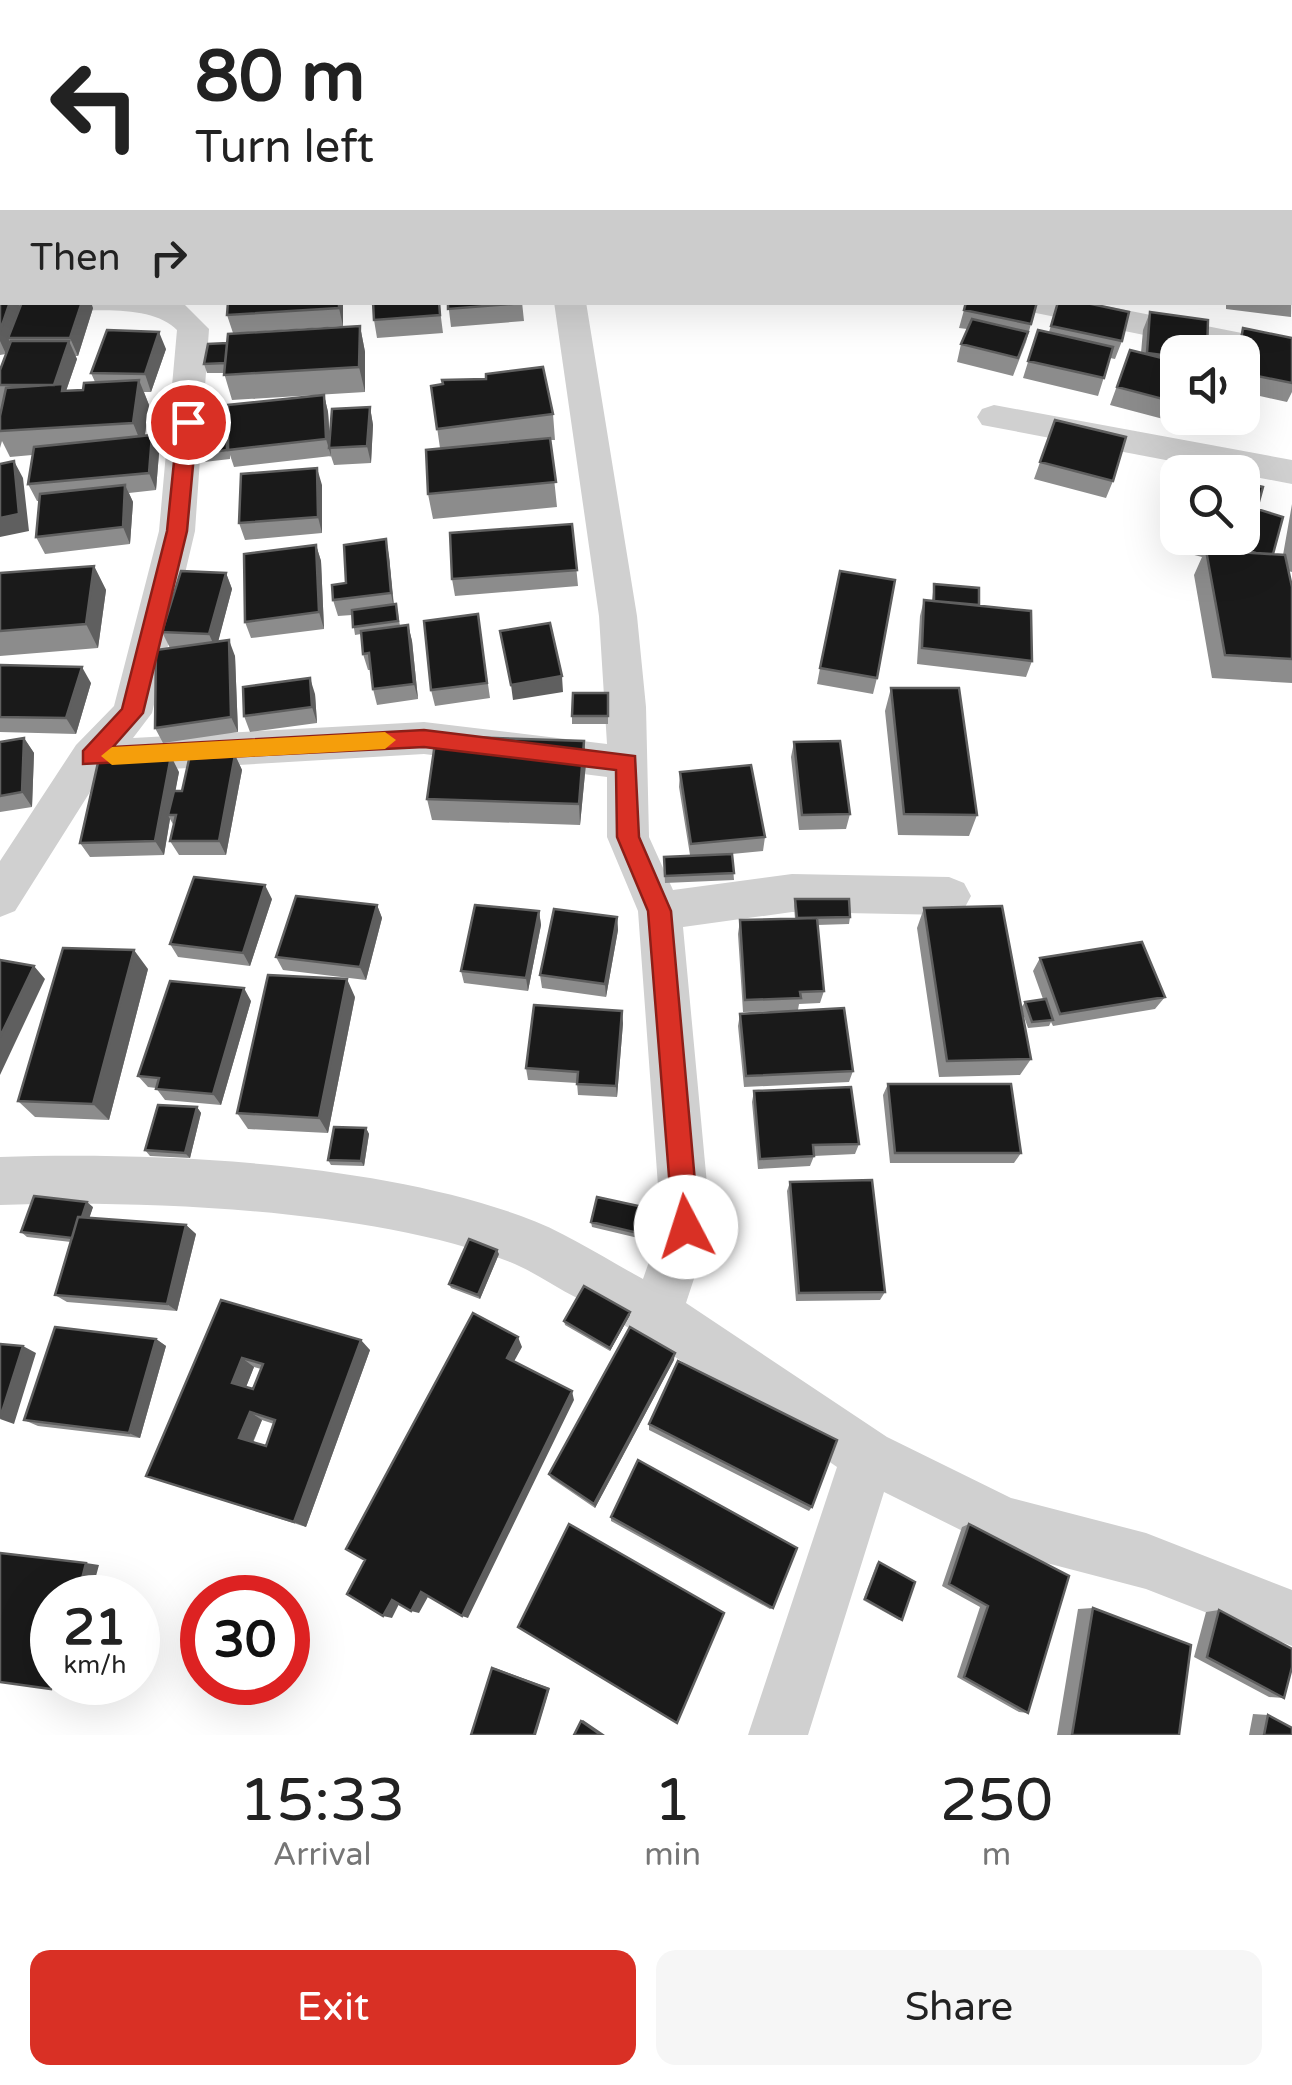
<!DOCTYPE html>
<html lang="en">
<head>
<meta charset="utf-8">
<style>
  :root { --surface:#fff; --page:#f6f6f6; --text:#222; --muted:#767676; --accent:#d93025 }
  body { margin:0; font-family:"Varela Round",sans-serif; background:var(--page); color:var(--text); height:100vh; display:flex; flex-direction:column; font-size:38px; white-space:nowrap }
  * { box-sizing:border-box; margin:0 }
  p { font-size:32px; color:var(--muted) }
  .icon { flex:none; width:55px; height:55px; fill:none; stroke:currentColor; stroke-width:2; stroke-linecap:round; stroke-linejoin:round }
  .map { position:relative; height:1735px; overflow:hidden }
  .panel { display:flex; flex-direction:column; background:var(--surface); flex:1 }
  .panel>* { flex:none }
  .hud { position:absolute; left:0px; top:0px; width:1292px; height:305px; box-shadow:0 10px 40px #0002; background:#fff; color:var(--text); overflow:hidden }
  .buttons { position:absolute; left:1160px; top:335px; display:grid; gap:20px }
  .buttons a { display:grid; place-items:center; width:100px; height:100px; border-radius:20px; background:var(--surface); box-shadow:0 10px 40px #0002; font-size:50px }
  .speed { position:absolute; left:30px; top:1575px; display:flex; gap:20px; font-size:50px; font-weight:700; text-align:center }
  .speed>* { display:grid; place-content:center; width:130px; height:130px; border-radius:50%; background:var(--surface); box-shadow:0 10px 40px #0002; line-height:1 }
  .speed small { font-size:25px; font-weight:400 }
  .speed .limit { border:15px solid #d22; background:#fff; color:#111 }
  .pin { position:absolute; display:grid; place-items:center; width:85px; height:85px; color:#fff; margin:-42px; border:5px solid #fff; border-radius:50%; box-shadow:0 2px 10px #0007 }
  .me { position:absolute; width:110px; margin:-55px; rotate:355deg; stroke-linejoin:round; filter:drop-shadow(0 0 8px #0008) }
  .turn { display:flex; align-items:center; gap:35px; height:210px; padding:0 30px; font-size:45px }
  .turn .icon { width:130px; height:130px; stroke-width:2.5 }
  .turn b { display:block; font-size:70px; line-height:85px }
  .then { display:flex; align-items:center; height:95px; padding:0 30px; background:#0003; gap:20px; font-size:38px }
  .eta { display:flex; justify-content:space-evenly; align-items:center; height:170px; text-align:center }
  .eta b { font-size:60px; font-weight:600; line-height:70px }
  .primary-button { display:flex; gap:20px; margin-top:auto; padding:20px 30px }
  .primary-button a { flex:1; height:115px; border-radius:20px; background:var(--accent); color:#fff; font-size:40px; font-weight:600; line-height:115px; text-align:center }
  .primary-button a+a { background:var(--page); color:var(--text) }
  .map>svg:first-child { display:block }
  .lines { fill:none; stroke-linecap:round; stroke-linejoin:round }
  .minor { fill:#d0d0d0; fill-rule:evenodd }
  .wall { fill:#8c8c8c; fill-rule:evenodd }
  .shaded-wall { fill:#5f5f5f }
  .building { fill:#1a1a1a; stroke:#5f5f5f; stroke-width:2.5; fill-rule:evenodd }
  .route { fill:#d93025; stroke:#8d1f18; stroke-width:2.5 }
  .slow { fill:#f59e0b }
</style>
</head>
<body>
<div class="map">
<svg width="1292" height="1735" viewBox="0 0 1292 1735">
  <rect width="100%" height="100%" fill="#fff"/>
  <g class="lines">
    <path class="minor" d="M360,0H386V2H360Z
      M1002,0H1028V2H1002Z
      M2,14V31L0,32V15Z
      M1290,21H1292V37H1290Z
      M0,298L2,302H182L209,329L195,531L152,713L133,738L424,722L607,744L599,616L554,302H586L637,616L646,707L649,837L673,890L792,874L949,877L964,883L971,896L964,909L949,915L792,912L683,927L711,1227L686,1303L887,1437L1011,1498L1146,1533L1292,1590V1646L1146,1589L1005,1552L884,1492L808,1735H748L837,1467C752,1409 668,1348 577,1298C555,1287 533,1271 510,1262C373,1209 147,1200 0,1205V1157C158,1152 373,1162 521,1216C564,1231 604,1258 643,1279L661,1227L638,911L607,837V777L424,754L102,773L15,911L0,917V861L76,745L114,706L159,531L177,330C144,296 45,316 0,318Z
      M1016,302H1085L1292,343V365L1031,312Z
      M994,405L1292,460V484L982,425L977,417L982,409Z"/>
  </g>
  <path class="wall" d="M154,0H212V2H154Z
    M224,0H276V2H225Z
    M288,0H335L334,2H289Z
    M802,0H859V2H801Z
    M1168,0H1223V2H1169Z
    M1290,29H1292V88H1290Z
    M1290,90H1292V157L1290,152Z
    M0,140H2V278H0Z
    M1290,247H1292L1291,317L1226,309V302H1290Z
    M0,293L2,302H18L20,307L93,308L78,356H75L77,359L66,391L83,390L95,382L91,373L166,349L151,392H144L149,405L145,436L159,453L156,490L129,493L133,502L130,544L45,554L36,537L39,501H37L28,484L32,455L10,457L2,441L0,448V370L6,354L0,355Z
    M343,302V326L233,333L227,315Z
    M439,302L443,333L377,338L374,320Z
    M448,302H522L524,321L451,327Z
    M1037,302L1026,342L1013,376L957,362L961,344L967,329L959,328L964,310Z
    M1058,302L1122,341L1115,359L1110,358L1098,396L1023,378L1038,330L1049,332Z
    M1150,312L1178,352V418H1189L1186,425L1110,405L1130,350L1141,353L1143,330Z
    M360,326L365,352V392L232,400L224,373H207L204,364L227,343Z
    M1243,328L1292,338V392L1287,402L1242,392V352H1234Z
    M431,386L553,414L555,440H550L557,507L433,519L428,494L440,448Z
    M324,395L328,412L330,439L370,407L373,425L371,463L334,465L330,453L331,456L234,467L230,455V459L204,462L200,454L226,422L228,428Z
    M1055,420L1113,481L1106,498L1034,479Z
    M322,485V533L245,540L239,523Z
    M1292,504V572L1288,571L1292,587V683L1212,678L1194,575L1202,557L1183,552L1188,538H1242L1257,509L1273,554L1283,555Z
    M572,524L578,586L455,596L452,579Z
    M316,545L321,561L324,629L251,638L245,622Z
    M389,556L394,605L398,613L400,626L408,625L412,641L418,699L377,705L373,689L371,670H368L363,654L361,634L355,635L352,615L338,616L333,600L346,583Z
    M94,566L106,590L98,648L0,656V573Z
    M226,573L232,589L218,641L235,656L238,732L163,743L155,728L170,648L162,632Z
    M934,584L979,605L1032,661L1026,677L917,664L920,616L924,600H932Z
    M478,614L490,698L435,706L431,690Z
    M0,665L91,683L76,734L0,732Z
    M820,668L877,678L873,694L817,684Z
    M891,688L977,815L969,836L898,835L885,711Z
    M608,693V724H572V716Z
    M315,694L317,723L250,732L244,716Z
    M24,738L34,753L32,807L0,812V742Z
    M584,741L586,763L580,825L432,820L427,799Z
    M794,742L850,814L846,829L799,830L791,757Z
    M235,755L242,770L226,855H179L170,841L174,826L170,819L164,855L90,857L80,843L179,772L175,791H182Z
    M680,772L765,837L763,851L732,854L734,880L665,883L664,864L690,855L679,787Z
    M272,899L250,966L178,957L170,944Z
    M795,899L850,917L849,924L817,925L824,991L820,1003L799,1004L798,1010L853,1071L849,1082L744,1087L738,1026L740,1014L789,1011L743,1012L738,934L740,920L795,919L794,906Z
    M377,905L382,918L366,980L283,970L276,957Z
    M924,908L1031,1059L1020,1075L939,1077L917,928Z
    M539,911L541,925L528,991L464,983L461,971Z
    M617,917L618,930L606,997L542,988L540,975Z
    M1040,958L1165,997L1155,1009L1053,1026L1051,1022L1049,1026L1028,1028L1021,1008L1025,1002L1043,999L1033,971Z
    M148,969L109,1120L35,1117L18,1101Z
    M355,997L328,1133L248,1129L237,1113Z
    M251,1001L221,1105L165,1100L156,1088L148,1087L138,1076Z
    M623,1023L617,1097L578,1095L577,1083L528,1080L526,1068Z
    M888,1084L1021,1153L1014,1163H890L883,1095Z
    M754,1091L859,1144L855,1154L814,1156L810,1166L758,1169L752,1102Z
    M197,1107L201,1113L190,1158L150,1156L145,1150Z
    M366,1128L369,1134L364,1166L331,1165L328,1160Z
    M790,1182L885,1292L880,1300L796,1301L787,1191Z
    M93,1207L89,1218L186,1225L196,1234L177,1311L67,1302L55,1295L71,1242L27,1237L21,1232Z
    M661,1211L655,1242L592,1227L591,1222Z
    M499,1254L480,1299L451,1288L449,1284Z
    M221,1300L370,1350L306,1527L146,1476ZM254,1367L261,1369L253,1389L246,1387ZM262,1420L274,1424L266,1446L253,1443Z
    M630,1315L610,1351L565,1325L564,1321Z
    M156,1339L166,1346L140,1438L38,1426L24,1420Z
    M674,1360L595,1508L551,1478L549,1474Z
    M649,1424L812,1507L809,1511L649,1430Z
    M611,1517L773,1608L770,1609L611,1521Z
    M969,1524L1028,1713L1019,1712L957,1677L980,1607L942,1586L962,1527Z
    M879,1562L902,1620H899L863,1600L877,1563Z
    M1093,1608L1179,1735H1057L1078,1609Z
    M1219,1610L1284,1698L1269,1697L1194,1657L1206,1612Z
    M1253,1714L1268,1715L1292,1735H1249Z"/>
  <path class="shaded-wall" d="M606,0H640V2H600V1Z
    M717,0H729V2H711Z
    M2,65V91L0,94V68Z
    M10,302H18L22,311L8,338L11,343L6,354L0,341V331Z
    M82,302H91L93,308L78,356L70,338Z
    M339,302H343V326L339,308Z
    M360,326L365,352V392L359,367Z
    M159,332L166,349L151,392L145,374Z
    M69,341L77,359L66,391L75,410L54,385Z
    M139,380L149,405L143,448L133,423Z
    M324,395L328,412L331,456L326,439Z
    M370,407L373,425L371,463L367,446Z
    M152,435L159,453L156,490L149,473Z
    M14,461L23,478L29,531L0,537V518Z
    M317,468L322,485V533L318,517Z
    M125,485L133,502L130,544L123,527Z
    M386,539L389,556L394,609L391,593Z
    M316,545L321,561L324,629L319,612Z
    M94,566L106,590L98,648L86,624Z
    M226,573L232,589L216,650L209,634Z
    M408,625L412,641L418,699L414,684Z
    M229,640L235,656L238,732L231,717Z
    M82,667L91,683L76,734L66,718Z
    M562,676L563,692L513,700L511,685Z
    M310,678L315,694L317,723L312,707Z
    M24,738L34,753L32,807L22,792Z
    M584,741L586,763L580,825L579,804Z
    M235,755L242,770L226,855L219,841Z
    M171,756L179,772L171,815H168L170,819L164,855L155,841Z
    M265,885L272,899L250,966L243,953Z
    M377,905L382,918L366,980L360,967Z
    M539,911L541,925L528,991L526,978Z
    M617,917L618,930L606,997L605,984Z
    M134,950L148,969L109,1120L93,1104Z
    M34,966L45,979L0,1075V1037Z
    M347,979L355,997L328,1133L319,1118Z
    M244,988L251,1001L221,1105L213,1094Z
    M622,1011L623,1023L617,1097L616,1086Z
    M197,1107L201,1113L190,1158L185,1153Z
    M366,1128L369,1134L364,1166L361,1161Z
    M87,1202L93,1207L81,1243L75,1239Z
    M186,1225L196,1234L177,1311L167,1304Z
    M497,1250L499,1254L480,1299L478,1295Z
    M630,1312V1315L610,1351V1348Z
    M518,1337L522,1347L511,1367L507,1358Z
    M156,1339L166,1346L140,1438L129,1433Z
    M361,1340L370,1350L306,1527L294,1522Z
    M23,1346L36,1353L14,1424L0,1419Z
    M675,1353L674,1360L595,1508L594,1504Z
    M242,1358L254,1367L244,1392L232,1383Z
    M572,1391L574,1400L468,1618L462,1616Z
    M250,1412L262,1420L251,1446L239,1438Z
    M86,1563L99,1565L90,1598H77Z
    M421,1592L429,1595L419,1613L411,1611Z
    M392,1600L400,1602L392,1618L383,1616Z
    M492,1668H495L550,1688L536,1735H534Z
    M52,1682H66L65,1688L51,1689Z
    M583,1720L605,1735H601L581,1721Z"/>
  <path class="building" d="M25,0H38L74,1L23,2Z
    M86,0H132V2H86Z
    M425,0H456L457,2H426Z
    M472,0H523L525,2H474Z
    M575,0H587L588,2H575Z
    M662,0H717L711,2H656Z
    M737,0H777V2H737Z
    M815,0H859V2H815Z
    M866,0H917V2H866Z
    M937,0H986V2H937Z
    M1033,0H1087L1088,2H1033Z
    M1130,0H1149V2H1130Z
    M1237,0H1288L1289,2H1238Z
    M1290,29H1292V51H1290Z
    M0,34L2,35V56L0,55Z
    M1290,90H1292V123L1290,119Z
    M0,140H2V174H0Z
    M1290,172H1292V203H1290Z
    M2,183V219L0,220V185Z
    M0,228H2V259L0,260Z
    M1290,247H1292V298H1290Z
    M0,293H2V302H10L0,331Z
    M22,302H82L70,338H8Z
    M228,302H339V308L227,315Z
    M373,302H439L440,315L374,320Z
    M448,302H522V303L448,309Z
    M966,302H1037L1031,324L964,310Z
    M1058,302H1082L1129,312L1122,341L1051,326Z
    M1150,312L1208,320L1207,352H1178V357L1147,353Z
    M972,319L1028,332L1018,358L961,344Z
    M360,326L359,367L224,375L228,334Z
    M1243,328L1292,338V383L1242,373V352H1239Z
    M107,330L159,332L145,374L91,373Z
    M1038,330L1113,347L1104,378L1028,361Z
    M11,341H69L54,385H0V370Z
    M227,343L225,363L204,364L208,344Z
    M1130,350L1178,362V403L1117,387Z
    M543,367L553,414L437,429L431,386L443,384L442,380L486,379V374Z
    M139,380L133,423L0,431V416L6,388L63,384L62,391L83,390L84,383Z
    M324,395L326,439L228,450V405Z
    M370,407L367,446L329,448L332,409Z
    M1055,420L1126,437L1113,481L1040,462Z
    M226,422L227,450L200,454V425Z
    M152,435L149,473L28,484L34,447Z
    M550,438L556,482L428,494L426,450Z
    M14,461L19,514L0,518V464Z
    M317,468L318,517L239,523L241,474Z
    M1242,482L1263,487L1257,509L1283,517L1273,554L1256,553L1201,538H1242Z
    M125,485L123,527L36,537L40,494Z
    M572,524L577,570L452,579L450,533Z
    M386,539L391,593L333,600L332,585L346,583L344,545Z
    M316,545L319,612L245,622L244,554Z
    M1206,550L1285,555L1292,587V659L1225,655Z
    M94,566L86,624L0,631V573Z
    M181,571L226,573L209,634L162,632Z
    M840,571L895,580L877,678L820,668Z
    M934,584L979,588V605L934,601Z
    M924,600L1031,611L1032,661L922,648Z
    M396,604L398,621L353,627L352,610Z
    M478,614L487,683L431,690L424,621Z
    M550,623L562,676L511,685L500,631Z
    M408,625L414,684L373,689L369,653L363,654L361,631Z
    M229,640L231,717L155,728L156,650Z
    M0,665L82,667L66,718L0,717Z
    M310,678L312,707L244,716L243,687Z
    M891,688H959L977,815L904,814Z
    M573,693H608V716H572Z
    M436,736L584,741L579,804L427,799Z
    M24,738L22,792L0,796V742Z
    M840,741L850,814L802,815L794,742Z
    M190,755H235L219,841H170L176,815H168L174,791H182Z
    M171,756L155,841L80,843L99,758Z
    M751,765L765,837L691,844L680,772Z
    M732,854L734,873L665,876L664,857Z
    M194,877L265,885L243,953L170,944Z
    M296,896L377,905L360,967L276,957Z
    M795,899H849L850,917L797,918Z
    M475,905L539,911L526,978L461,971Z
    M1002,906L1031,1059L947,1061L924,908Z
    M554,909L617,917L605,984L540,975Z
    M817,918L824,991L800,992L801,998L745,1000L740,920Z
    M1142,942L1165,997L1060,1014L1040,958Z
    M63,948L134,950L93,1104L18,1101Z
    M0,960L34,966L0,1037Z
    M268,975L347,979L319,1118L237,1113Z
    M170,981L244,988L213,1094L156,1089L159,1078L138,1076Z
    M1046,999L1053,1020L1032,1022L1025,1002Z
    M534,1005L622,1011L616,1086L577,1084L578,1072L526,1068Z
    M844,1008L853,1071L746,1076L740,1014Z
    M888,1084H1011L1021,1153H895Z
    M851,1087L859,1144L813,1145L814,1156L760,1159L754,1091Z
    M158,1105L197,1107L185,1153L145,1150Z
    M334,1127L366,1128L361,1161L328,1160Z
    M872,1180L885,1292L799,1293L790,1182Z
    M34,1196L87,1202L82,1217H78L72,1238L21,1232Z
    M597,1197L661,1211L655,1237L591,1222Z
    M78,1217L186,1225L167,1304L55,1295Z
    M469,1239L497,1250L478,1295L449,1284Z
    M584,1286L630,1312L610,1348L564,1321Z
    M221,1300L361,1340L294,1522L146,1476ZM242,1358L263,1364L253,1389L232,1383ZM250,1412L275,1420L266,1446L239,1438Z
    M473,1313L518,1337L507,1358L572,1391L462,1616L421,1592L411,1611L392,1600L383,1616L347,1594L365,1560L346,1549Z
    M55,1327L156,1339L129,1433L24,1420Z
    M630,1327L675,1353L594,1504L549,1474Z
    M0,1344L23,1346L0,1418Z
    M678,1361L837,1440L812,1507L649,1424Z
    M638,1460L797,1548L773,1608L611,1517Z
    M569,1524L724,1613L677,1723L518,1627Z
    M969,1524L1069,1576L1028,1713L964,1677L988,1606L949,1584Z
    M0,1553L86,1563L77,1598H52V1682L51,1689L0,1682Z
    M879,1562L915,1582L902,1620L865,1599Z
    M1093,1608L1191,1645L1179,1735H1072Z
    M1219,1610L1292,1649V1667L1284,1698L1207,1657Z
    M492,1668L548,1689L534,1735H471Z
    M1268,1715L1292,1728V1735H1264Z
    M581,1721L601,1735H574Z"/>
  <path class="route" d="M188,416L197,422L187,531L143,713L113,747L424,730L635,756L639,837L671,911L699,1227L695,1236L686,1240L677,1236L673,1227L648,911L617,837L616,770L424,747L83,764V751L122,709L167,531L178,422Z"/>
  <path class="slow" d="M385,732L396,740L385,749L112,765L101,756L112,747Z"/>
</svg>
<div class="buttons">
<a><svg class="icon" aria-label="sound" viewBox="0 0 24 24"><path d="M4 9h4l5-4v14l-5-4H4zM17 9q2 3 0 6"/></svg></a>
<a><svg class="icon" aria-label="search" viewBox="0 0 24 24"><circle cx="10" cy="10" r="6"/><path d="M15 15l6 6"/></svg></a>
</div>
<div class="speed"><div>21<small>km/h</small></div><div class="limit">30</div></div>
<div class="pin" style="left:188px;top:422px;background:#d93025"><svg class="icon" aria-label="arrive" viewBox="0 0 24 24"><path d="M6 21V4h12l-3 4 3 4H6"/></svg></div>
<svg class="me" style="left:686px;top:1227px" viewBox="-20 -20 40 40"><circle r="19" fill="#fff"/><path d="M0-13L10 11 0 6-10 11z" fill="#d93025"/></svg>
<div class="hud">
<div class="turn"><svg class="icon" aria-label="left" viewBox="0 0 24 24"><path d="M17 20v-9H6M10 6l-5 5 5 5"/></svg><div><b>80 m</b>Turn left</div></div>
<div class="then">Then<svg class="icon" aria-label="right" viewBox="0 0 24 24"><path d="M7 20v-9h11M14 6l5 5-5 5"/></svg></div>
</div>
</div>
<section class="panel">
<div class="eta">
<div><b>15:33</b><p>Arrival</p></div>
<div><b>1</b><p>min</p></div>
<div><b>250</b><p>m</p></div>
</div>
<div class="primary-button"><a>Exit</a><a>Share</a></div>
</section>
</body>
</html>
